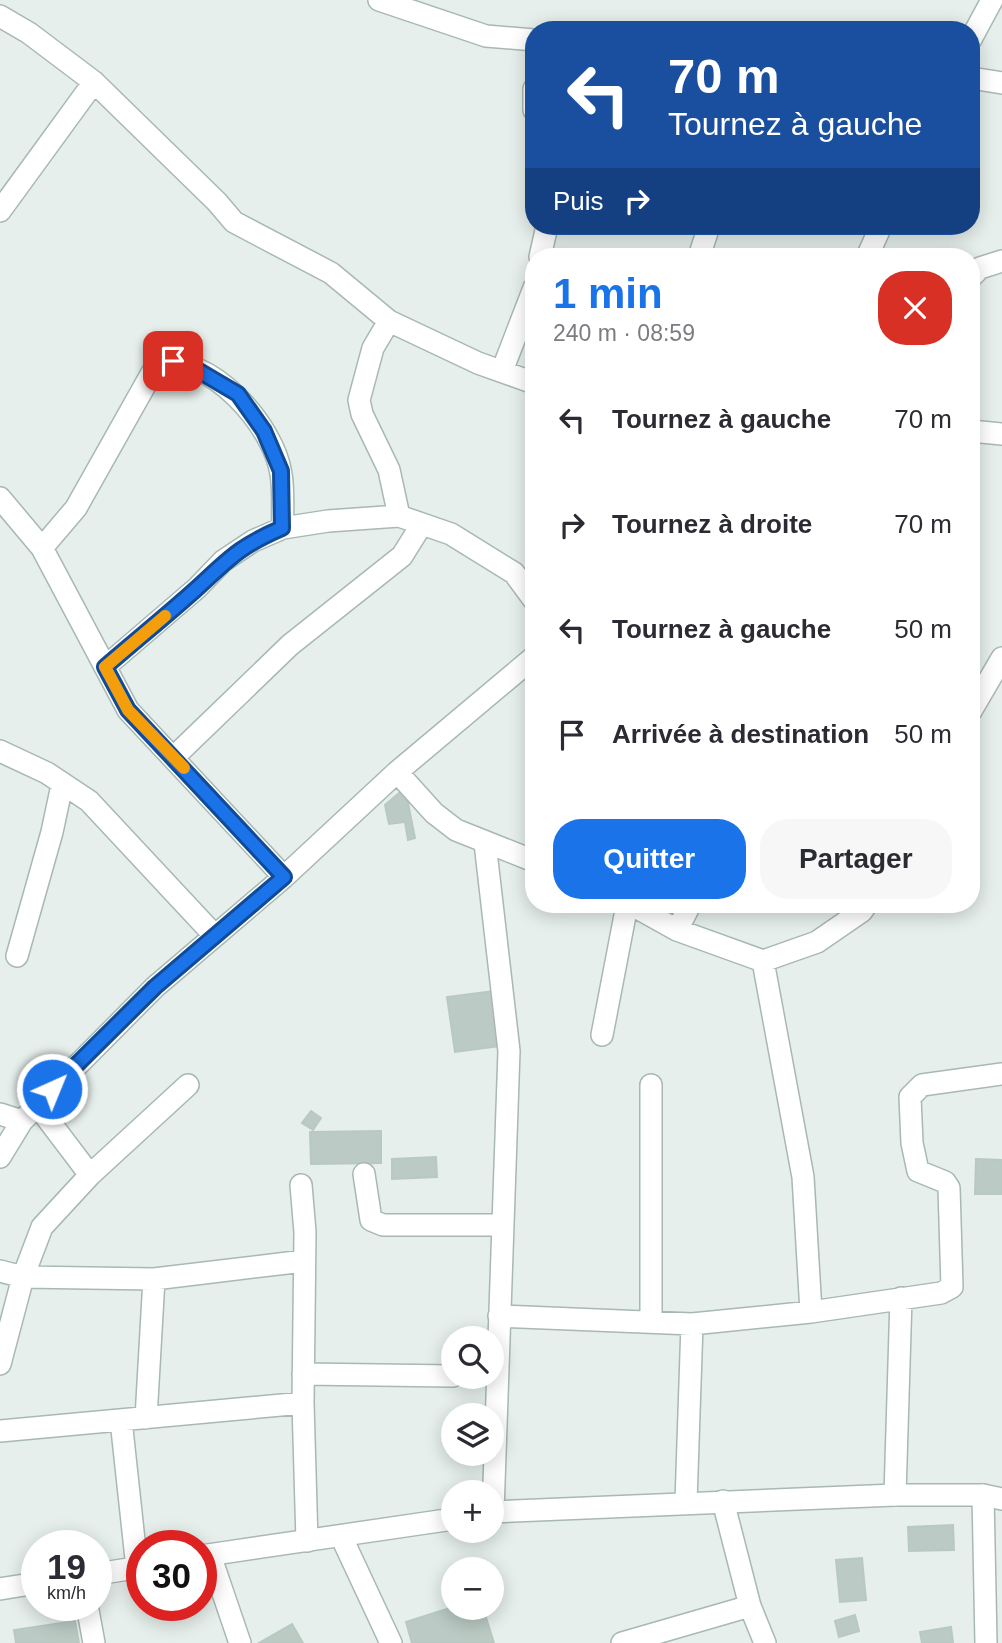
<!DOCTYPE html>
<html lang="fr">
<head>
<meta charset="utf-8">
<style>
  :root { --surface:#fff; --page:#f7f7f7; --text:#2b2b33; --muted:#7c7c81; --accent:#1a73e8 }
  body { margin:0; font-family:Arial,sans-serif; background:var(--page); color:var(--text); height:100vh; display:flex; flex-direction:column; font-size:26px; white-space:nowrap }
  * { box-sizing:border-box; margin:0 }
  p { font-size:23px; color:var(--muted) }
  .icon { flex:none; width:38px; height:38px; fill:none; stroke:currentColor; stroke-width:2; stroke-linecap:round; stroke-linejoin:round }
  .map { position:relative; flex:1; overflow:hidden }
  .details { position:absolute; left:525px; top:248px; width:455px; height:665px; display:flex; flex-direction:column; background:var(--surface); border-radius:28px; box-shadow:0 4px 18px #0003 }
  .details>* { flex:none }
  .hud { position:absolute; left:525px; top:21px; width:455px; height:214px; border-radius:28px; box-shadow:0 4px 18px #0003; background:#1a4fa0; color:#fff; overflow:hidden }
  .fabs { position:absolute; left:441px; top:1326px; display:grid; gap:14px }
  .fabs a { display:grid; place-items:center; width:63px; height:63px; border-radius:50%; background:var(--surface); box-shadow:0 4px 18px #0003; font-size:35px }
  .speed { position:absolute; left:21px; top:1530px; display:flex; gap:14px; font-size:35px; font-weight:700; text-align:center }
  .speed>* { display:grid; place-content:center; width:91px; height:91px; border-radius:50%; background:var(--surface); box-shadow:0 4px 18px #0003; line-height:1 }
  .speed small { font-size:18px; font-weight:400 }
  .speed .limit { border:10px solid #d22; background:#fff; color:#111 }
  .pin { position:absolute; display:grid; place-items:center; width:60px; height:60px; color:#fff; margin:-30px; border-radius:14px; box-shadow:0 4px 10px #0006 }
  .me { position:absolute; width:77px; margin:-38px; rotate:44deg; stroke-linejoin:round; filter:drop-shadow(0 0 5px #0008) }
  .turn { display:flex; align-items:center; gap:24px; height:147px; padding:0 28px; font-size:32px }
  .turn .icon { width:91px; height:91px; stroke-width:2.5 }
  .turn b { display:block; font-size:49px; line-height:60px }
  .then { display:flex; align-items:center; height:66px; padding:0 28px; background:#0003; gap:14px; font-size:26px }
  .round { display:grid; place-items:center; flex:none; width:74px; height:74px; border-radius:28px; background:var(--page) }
  .head { display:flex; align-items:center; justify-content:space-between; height:119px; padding:0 28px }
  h1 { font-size:42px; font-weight:800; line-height:52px; color:var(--accent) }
  .cta { display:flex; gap:14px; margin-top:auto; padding:14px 28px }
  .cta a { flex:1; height:80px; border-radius:28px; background:var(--accent); color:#fff; font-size:28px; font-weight:800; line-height:80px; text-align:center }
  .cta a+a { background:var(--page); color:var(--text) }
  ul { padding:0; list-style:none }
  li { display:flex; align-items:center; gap:21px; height:105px; padding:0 28px }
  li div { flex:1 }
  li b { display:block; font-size:26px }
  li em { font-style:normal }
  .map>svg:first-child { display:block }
  .building { fill:#bbcac4; stroke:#b8c9c2; stroke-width:2 }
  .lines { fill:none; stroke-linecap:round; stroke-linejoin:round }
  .minor-casing { stroke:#a8b8b2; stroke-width:24 }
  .tertiary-casing { stroke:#a8b8b2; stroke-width:24 }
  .minor { stroke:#fff; stroke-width:21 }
  .tertiary { stroke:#fff; stroke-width:21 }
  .route-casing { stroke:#114b97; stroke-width:18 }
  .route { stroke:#1a73e8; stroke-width:12 }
  .slow { stroke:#f59e0b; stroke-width:12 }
</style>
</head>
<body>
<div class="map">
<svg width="1002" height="1643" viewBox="0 0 1002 1643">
  <rect width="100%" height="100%" fill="#e6efeb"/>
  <path class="building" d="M405,788L415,838L408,840L405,822L389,824L385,805Z
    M493,991L501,1046L455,1052L447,997Z
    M311,1111L321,1118L313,1130L302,1123Z
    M381,1131V1163L311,1164L310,1132Z
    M436,1157L437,1177L392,1179V1159Z
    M976,1159L1002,1160V1194H975Z
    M953,1525L954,1550L909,1551L908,1527Z
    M862,1558L866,1600L840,1602L836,1560Z
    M453,1607L483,1608L494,1643H412L406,1622Z
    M855,1615L859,1631L839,1637L835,1621Z
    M75,1621L79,1643H16L14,1630Z
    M292,1624L303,1643H259Z
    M951,1627L953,1643H922L920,1632Z"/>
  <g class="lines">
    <defs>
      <path id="minor" d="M379,0L486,36L534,40
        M0,16L29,33L94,82L217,202L234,222L331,273L389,321L478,363L534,383
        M971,39L992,0
        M971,78L1002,83
        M534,89V110
        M0,211L94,82
        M540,257L547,226
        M699,257L709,226
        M867,257L881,226
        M971,277L980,268L1002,261
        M389,321L373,348L359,400L362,414L389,470L399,516
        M502,371L534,288
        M971,431L1002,434
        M0,498L42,548L128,710L284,877
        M42,548L76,508L157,364C209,352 274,425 281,474C284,491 282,511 283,528
        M105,667L197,588L223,561L253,541L283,528L328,521L399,516L451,534L514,573L534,600
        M971,711L1002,658
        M0,751L47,773L89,801L215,936
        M174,757L290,645L402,556L422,524
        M397,772L434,813L456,830L534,861
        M485,843L509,1051L493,1512
        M632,905L677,930L763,961L817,942L862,911L866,905
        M677,930L690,905
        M17,956L52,832L62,785
        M763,961L803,1177L811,1312
        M602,1035L627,905
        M651,1085V1321
        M37,1105L90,1175
        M0,1114L22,1121
        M0,1157L22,1121L155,987L284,877L397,772L534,657
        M364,1174L371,1220L383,1225H502
        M301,1185L305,1232L303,1403L307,1541
        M0,1271L23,1277L154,1279L304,1261
        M499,1316L692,1324L811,1312L941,1293L952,1287L949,1188L945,1182L918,1171L912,1143L910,1097L922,1085L1002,1074
        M0,1364L23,1277L42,1227L90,1175L188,1085
        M303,1374L453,1376
        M146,1418L154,1279
        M121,1420L137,1568
        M0,1431L303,1403
        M895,1495L901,1298
        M983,1495L986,1643
        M723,1501L750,1606L765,1643
        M686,1502L692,1324
        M341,1536L391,1643
        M210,1555L240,1643
        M87,1605L94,1643
        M622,1643L750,1606"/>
      <path id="tertiary" d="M492,1512L895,1495H983L1002,1499
        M201,1556L453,1519
        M96,1574L142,1567
        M0,1589L37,1583"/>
    </defs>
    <use href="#minor" class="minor-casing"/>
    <use href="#tertiary" class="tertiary-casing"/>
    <use href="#minor" class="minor"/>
    <use href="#tertiary" class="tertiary"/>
  </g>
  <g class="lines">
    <defs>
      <path id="route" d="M52,1089L155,987L284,877L128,710L105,667C135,641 166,616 195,590C229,559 238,547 282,528L281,471L264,431L238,394L199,371L173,361"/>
    </defs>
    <use href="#route" class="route-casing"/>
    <use href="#route" class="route"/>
    <path class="slow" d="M165,616L105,667L128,710L184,768"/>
  </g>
</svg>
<div class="fabs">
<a><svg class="icon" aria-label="search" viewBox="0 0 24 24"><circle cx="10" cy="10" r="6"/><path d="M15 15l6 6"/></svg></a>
<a><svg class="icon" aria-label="layers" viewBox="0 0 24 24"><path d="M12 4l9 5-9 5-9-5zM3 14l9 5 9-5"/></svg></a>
<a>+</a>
<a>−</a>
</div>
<div class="speed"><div>19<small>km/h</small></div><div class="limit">30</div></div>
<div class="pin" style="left:173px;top:361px;background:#d93025"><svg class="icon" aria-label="arrive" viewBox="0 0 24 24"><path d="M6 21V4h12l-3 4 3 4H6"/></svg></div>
<svg class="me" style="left:52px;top:1089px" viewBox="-20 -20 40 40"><circle r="17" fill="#1a73e8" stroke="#fff" stroke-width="3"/><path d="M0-11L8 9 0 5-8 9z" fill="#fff"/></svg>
<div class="hud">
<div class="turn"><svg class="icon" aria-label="left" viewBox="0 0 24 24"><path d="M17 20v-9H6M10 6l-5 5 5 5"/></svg><div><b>70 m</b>Tournez à gauche</div></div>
<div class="then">Puis<svg class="icon" aria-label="right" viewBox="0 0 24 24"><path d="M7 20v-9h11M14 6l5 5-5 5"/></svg></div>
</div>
<section class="details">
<div class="head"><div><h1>1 min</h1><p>240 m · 08:59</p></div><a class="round" style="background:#d93025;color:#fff"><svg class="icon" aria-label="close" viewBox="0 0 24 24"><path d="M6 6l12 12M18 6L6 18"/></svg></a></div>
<ul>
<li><svg class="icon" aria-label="left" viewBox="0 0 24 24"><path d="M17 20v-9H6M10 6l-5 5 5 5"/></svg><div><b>Tournez à gauche</b></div><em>70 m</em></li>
<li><svg class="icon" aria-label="right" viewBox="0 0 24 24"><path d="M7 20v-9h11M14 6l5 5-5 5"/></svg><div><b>Tournez à droite</b></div><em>70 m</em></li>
<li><svg class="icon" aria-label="left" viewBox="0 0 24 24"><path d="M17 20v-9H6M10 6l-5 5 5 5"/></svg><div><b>Tournez à gauche</b></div><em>50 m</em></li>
<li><svg class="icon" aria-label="arrive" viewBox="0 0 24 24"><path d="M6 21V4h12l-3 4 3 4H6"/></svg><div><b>Arrivée à destination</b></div><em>50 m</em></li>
</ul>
<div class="cta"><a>Quitter</a><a>Partager</a></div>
</section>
</div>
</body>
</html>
